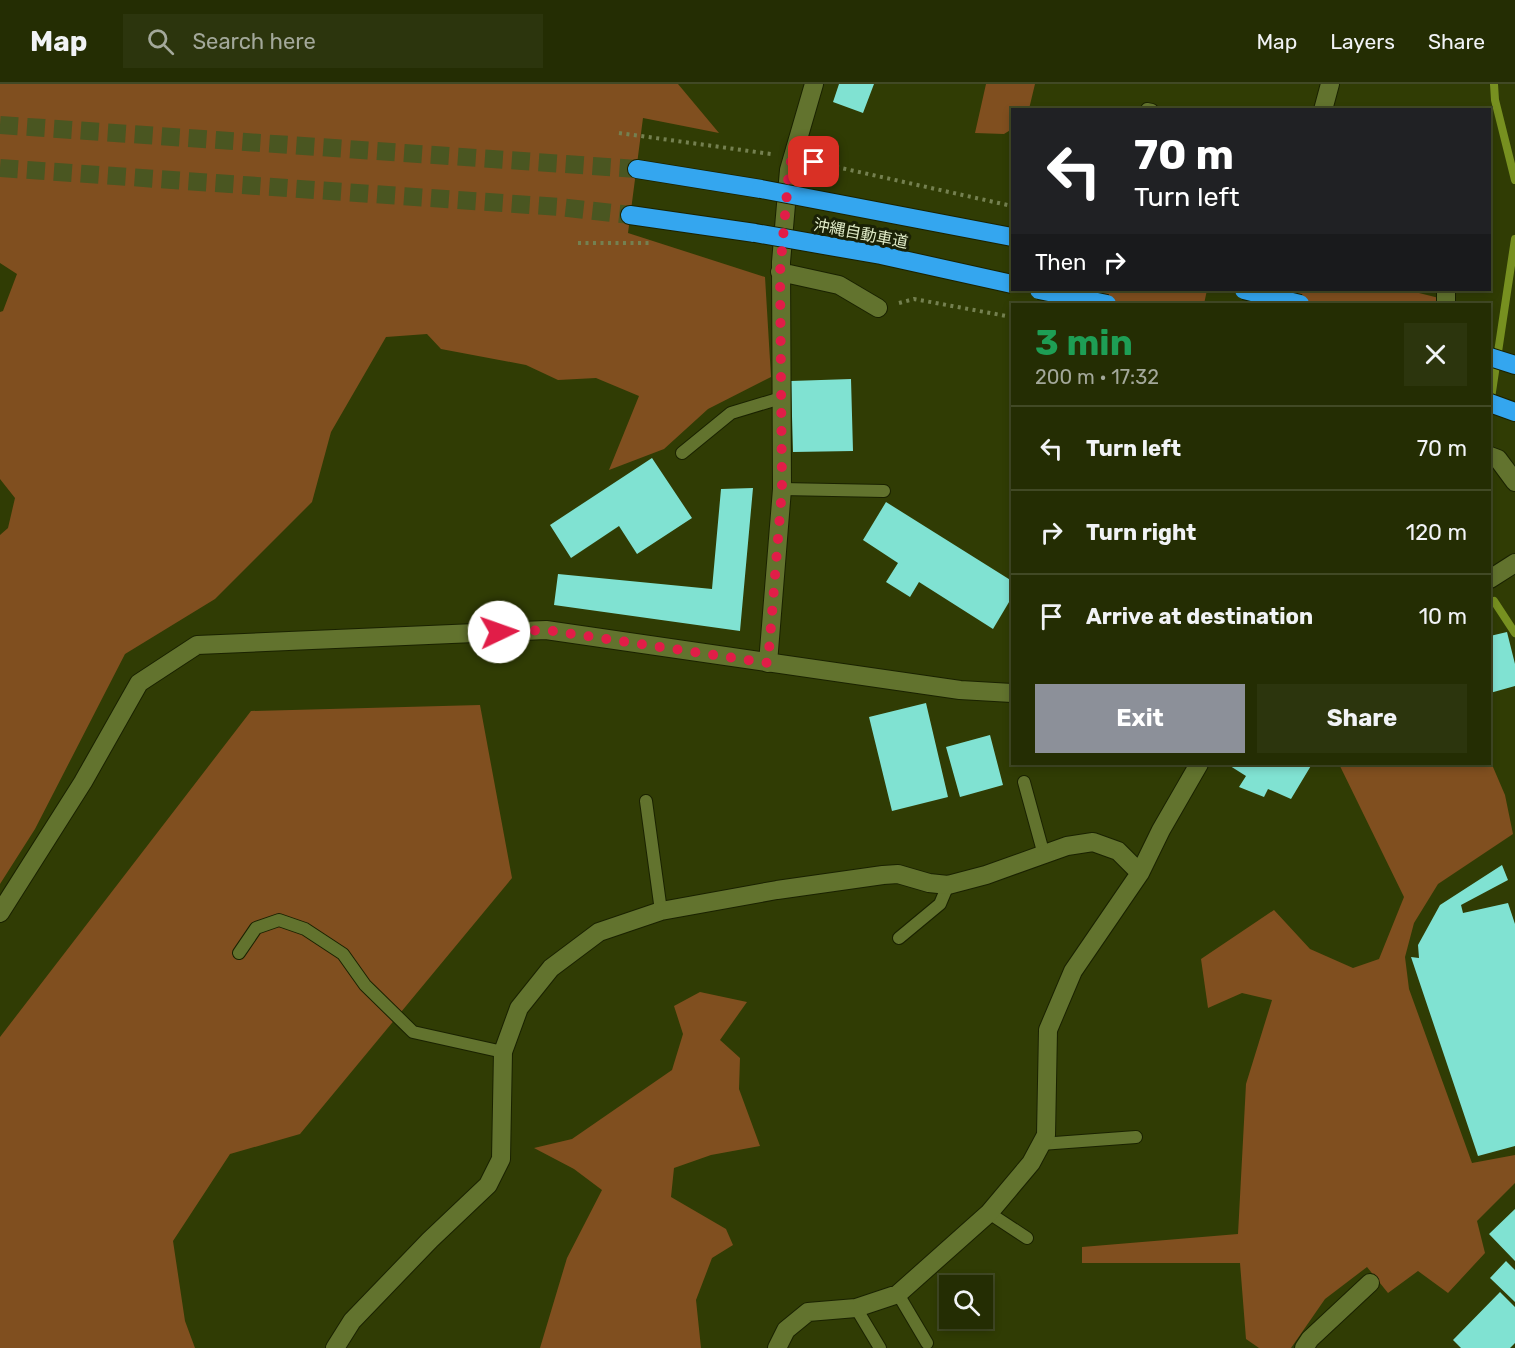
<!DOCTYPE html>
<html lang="en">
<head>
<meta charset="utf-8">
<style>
  :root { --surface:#242d03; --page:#2c350d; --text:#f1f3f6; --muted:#a3a89a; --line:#414925; --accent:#8c9099 }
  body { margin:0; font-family:Rubik,"Noto Sans JP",sans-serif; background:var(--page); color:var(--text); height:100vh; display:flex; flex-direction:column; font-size:22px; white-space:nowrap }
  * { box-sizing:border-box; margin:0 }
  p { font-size:20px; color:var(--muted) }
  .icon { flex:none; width:33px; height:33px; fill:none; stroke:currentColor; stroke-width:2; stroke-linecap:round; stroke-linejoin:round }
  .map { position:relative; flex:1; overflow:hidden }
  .side { position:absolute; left:1011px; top:219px; width:480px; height:462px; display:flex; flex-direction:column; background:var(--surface); border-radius:0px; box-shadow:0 3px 9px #0003,0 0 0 2px var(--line) }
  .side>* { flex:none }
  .banner { position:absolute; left:1011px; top:24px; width:480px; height:183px; border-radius:0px; box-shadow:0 3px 9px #0003,0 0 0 2px var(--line); background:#202124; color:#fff; overflow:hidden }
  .controls { position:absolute; left:939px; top:1191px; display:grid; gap:12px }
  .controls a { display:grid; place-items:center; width:54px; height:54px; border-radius:0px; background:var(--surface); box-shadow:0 3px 9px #0003,0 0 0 2px var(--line); font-size:30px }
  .pin { position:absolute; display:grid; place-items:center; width:51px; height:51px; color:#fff; margin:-26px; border-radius:12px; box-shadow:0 3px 9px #0006 }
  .me { position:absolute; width:66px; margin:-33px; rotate:87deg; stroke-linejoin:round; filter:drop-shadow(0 0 4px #0008) }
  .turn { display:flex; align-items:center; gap:21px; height:126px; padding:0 24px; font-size:27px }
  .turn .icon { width:78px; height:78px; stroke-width:2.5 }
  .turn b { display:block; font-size:42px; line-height:51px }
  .then { display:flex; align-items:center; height:57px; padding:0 24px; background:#0003; gap:12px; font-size:22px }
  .round { display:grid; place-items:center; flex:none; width:63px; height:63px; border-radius:0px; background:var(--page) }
  .summary { display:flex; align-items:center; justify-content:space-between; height:102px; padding:0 24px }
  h1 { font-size:36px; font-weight:700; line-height:45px; color:#1e9e55 }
  .primary-button { display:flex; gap:12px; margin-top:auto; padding:12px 24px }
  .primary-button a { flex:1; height:69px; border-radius:0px; background:var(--accent); color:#fff; font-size:24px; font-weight:700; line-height:69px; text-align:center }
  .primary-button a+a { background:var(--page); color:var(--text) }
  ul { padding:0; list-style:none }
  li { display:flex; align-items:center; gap:18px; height:84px; padding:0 24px; border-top:2px solid var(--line) }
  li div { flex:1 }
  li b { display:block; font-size:22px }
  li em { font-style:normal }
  header { display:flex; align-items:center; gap:36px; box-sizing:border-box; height:84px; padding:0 30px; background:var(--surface); border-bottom:2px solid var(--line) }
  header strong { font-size:28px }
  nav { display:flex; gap:33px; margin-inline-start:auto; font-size:21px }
  .search { width:420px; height:54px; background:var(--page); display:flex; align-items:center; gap:15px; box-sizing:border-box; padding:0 21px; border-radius:0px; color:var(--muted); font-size:22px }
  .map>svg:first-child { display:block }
  .green { fill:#804f1f }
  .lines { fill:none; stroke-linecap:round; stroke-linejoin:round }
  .stream { stroke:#779020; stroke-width:8 }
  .building { fill:#80e2d2 }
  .highway-tunnel { stroke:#4a5621; stroke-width:18; stroke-dasharray:18 9; stroke-linecap:butt }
  .lane-casing { stroke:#1a2200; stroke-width:14 }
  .street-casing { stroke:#1a2200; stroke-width:20 }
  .secondary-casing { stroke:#1a2200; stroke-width:20 }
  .highway-casing { stroke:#1a2200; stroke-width:20 }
  .path { stroke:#748050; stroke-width:4; stroke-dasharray:3 4.5; stroke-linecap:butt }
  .lane { stroke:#62732e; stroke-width:12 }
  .street { stroke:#62732e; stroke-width:18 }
  .secondary { stroke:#62732e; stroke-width:18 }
  .highway { stroke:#34a6ef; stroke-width:18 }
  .highway-bridge-casing { stroke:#1a2200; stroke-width:20; stroke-linecap:butt }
  .highway-bridge { stroke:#34a6ef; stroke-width:18 }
  .route { stroke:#e11d48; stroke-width:10; stroke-dasharray:0 18 }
  .labels { text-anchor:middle; stroke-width:6; stroke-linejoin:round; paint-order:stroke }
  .street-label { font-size:16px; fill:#dee9c6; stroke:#1a2105 }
</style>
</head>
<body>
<header>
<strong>Map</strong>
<div class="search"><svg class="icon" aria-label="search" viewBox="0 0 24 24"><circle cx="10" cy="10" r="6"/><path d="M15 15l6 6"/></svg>Search here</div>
<nav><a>Map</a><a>Layers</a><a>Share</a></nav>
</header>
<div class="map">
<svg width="1515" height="1264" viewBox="0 0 1515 1264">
  <rect width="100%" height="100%" fill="#303c04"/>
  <path class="green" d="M0,0H678L719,49L643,34L628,149L765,193L771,293L708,325L664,365L609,386L639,312L596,294L558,296L526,281L441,265L427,250L386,253L331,348L312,418L215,515L125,570L35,745L0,800V451L8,444L15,414L0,395V228L3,227L17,190L0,179Z
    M986,0H1035L1029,25L1012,26V45L1004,50L975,49Z
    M1088,206H1207L1204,220H1084Z
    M1299,206H1407L1439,214L1437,220H1295Z
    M480,621L512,794L300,1050L230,1070L173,1157L185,1237L195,1264H0V953L251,627Z
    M1490,676L1505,711L1513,750L1438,800L1414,839L1405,873L1409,905L1472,1079L1515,1071V1099L1477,1137L1485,1169L1448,1209L1418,1187L1388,1209L1367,1183L1325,1215L1291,1264H1259L1246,1255L1240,1179H1082V1163L1238,1150L1246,1000L1272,916L1242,909L1208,924L1201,875L1274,826L1310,865L1353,884L1379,875L1404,813L1339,680H1490Z
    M700,908L747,918L720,956L740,974L739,1005L760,1062L711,1071L674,1084L671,1113L726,1145L733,1161L712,1174L696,1216L701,1264H540L567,1174L602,1106L574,1085L534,1064L572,1055L672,986L683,950L674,922Z"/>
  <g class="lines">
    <path class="stream" d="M1494,0L1495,16L1515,96
      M1490,321L1515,155
      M1494,517L1515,549"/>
  </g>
  <path class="building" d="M839,0H874L863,29L833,18Z
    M851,295L853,367L793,368L791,297Z
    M652,374L692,434L637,470L619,442L571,474L550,441Z
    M753,404L740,547L554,521L558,490L712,505L721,405Z
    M886,418L1012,497V513L993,545L919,498L910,513L886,498L898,479L863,456Z
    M1507,548L1515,580V602L1490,609V552Z
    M926,619L948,713L892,727L869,633Z
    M990,651L1003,701L960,713L946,663Z
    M1227,680H1312L1291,715L1268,705L1264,713L1239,703L1246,692Z
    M1502,781L1508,796L1461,821L1463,829L1508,819L1515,840V1062L1478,1072L1411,873L1419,874L1418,861L1440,821Z
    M1515,1125V1177L1489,1150Z
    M1506,1177L1515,1186V1218L1490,1194Z
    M1500,1208L1515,1223V1259L1510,1264H1461L1453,1256Z"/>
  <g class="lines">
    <path class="highway-tunnel" d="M0,41L637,85
      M0,84L559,123L630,131"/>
    <defs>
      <path id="lane" d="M1147,25L1152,26
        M682,369L731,329L781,314
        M782,405L884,407
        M1024,698L1044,771
        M646,717L661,827
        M899,854L940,820L948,801
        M239,869L256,844L279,836L305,845L343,870L365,901L413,948L503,968
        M1041,1060L1136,1053
        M989,1129L1027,1154
        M898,1210L927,1259
        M856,1224L880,1264"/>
      <path id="street" d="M1323,26L1330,0
        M780,188L839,201L878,224
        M1446,220V206
        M1490,372L1498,375L1515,398
        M768,579L782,405L781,178L789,86L814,0
        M335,1264L352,1237L430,1156L488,1101L501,1075L503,968L519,924L551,884L599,848L661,827L777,806L883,791L898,790L929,799L948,801L986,791L1067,762L1093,758L1118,767L1140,789L1161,746L1199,680
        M777,1264L786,1246L808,1228L856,1224L898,1210L989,1129L1031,1079L1046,1051L1048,946L1073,887L1140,789
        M1304,1264L1310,1255L1370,1199"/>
      <path id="secondary" d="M1490,495L1515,479
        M0,829L83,698L139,599L197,561L546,546L960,606L1012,609"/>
      <path id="highway" d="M637,85L761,105
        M630,131L755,149
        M1490,273L1515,281
        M1490,319L1515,328"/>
    </defs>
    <use href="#lane" class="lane-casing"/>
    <use href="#street" class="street-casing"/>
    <use href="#secondary" class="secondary-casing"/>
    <use href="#highway" class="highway-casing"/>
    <path class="path" d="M619,49L771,70
      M814,78L1012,122
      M578,159H652
      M899,219L914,215L1012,233"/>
    <use href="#lane" class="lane"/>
    <use href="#street" class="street"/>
    <use href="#secondary" class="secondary"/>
    <use href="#highway" class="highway"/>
    <defs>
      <path id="highway-bridge" d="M761,105L1012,153
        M755,149L881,171L1012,200
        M1039,206L1107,220
        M1244,206L1300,220"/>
    </defs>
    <use href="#highway-bridge" class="highway-bridge-casing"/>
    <use href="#highway-bridge" class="highway-bridge"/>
  </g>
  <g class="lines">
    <path class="route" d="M499,548L546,546L768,579L782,405L780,188L789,86L792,73L814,78"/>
  </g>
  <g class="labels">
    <g class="street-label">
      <text transform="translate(861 149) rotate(11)" y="6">沖縄自動車道</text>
    </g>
  </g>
</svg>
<div class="controls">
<a><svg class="icon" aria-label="search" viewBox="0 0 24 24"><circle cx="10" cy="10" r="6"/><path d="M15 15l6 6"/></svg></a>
</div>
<div class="pin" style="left:814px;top:78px;background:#d93025"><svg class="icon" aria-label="arrive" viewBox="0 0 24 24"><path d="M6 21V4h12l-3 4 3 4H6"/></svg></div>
<svg class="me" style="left:499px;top:548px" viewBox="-20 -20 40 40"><circle r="19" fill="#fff"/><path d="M0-13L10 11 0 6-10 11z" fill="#e11d48"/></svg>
<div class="banner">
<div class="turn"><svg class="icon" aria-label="left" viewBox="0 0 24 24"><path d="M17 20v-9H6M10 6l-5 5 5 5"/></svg><div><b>70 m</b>Turn left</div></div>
<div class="then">Then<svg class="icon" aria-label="right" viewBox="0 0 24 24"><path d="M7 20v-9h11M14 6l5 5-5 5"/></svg></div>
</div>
<section class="side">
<div class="summary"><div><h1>3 min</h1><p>200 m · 17:32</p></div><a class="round"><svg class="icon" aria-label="close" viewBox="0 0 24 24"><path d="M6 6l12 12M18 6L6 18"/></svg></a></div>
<ul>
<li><svg class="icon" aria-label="left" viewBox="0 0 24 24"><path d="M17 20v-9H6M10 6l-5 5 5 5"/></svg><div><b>Turn left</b></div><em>70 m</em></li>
<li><svg class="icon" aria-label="right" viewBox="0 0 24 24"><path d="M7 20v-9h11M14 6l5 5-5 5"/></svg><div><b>Turn right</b></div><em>120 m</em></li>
<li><svg class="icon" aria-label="arrive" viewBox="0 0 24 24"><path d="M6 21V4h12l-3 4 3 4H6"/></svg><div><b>Arrive at destination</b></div><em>10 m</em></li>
</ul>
<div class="primary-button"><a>Exit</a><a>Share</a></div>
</section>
</div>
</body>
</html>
